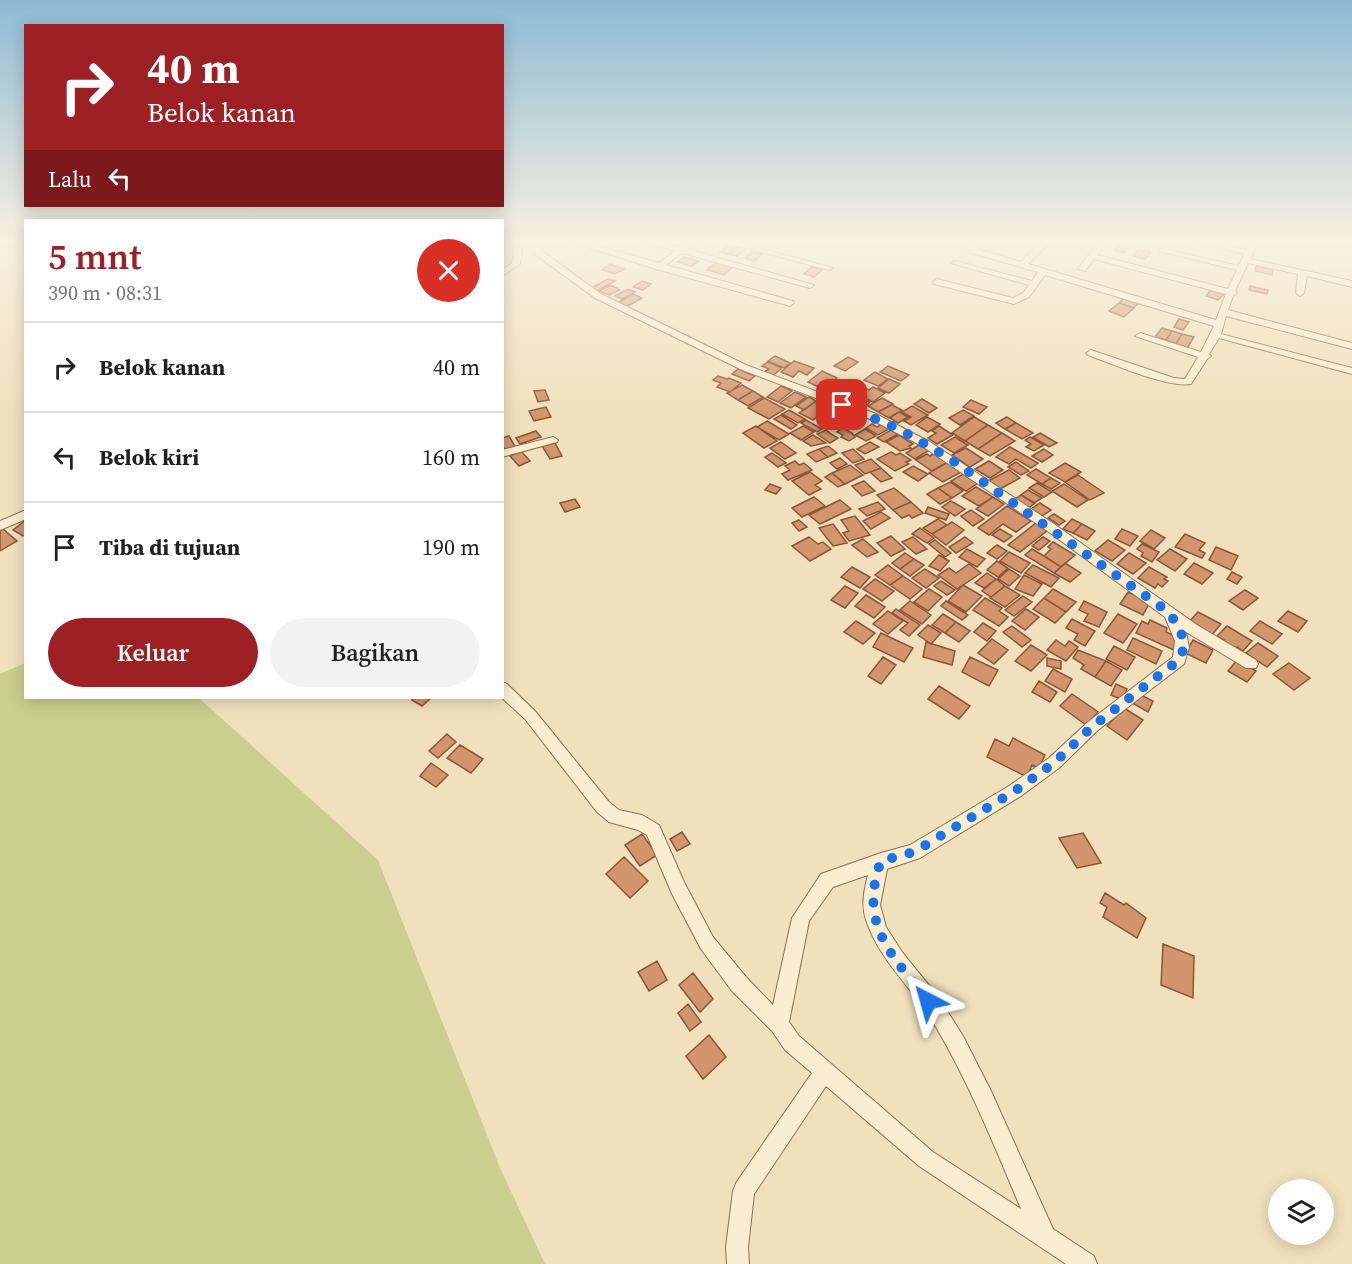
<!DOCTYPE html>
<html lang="id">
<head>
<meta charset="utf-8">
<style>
  :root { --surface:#fff; --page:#f2f2f2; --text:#202124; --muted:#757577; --line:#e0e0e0; --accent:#9d2024 }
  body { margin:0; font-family:"Source Serif 4",serif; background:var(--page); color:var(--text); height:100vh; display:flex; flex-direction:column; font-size:22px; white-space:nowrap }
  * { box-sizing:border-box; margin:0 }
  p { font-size:20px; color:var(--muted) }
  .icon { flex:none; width:33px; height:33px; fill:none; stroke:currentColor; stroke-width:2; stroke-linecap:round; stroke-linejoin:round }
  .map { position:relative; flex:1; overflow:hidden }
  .details { position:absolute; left:24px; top:219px; width:480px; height:480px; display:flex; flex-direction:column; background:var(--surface); border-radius:0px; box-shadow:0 3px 15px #0003 }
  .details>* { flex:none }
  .guide { position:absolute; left:24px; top:24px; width:480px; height:183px; border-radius:0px; box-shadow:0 3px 15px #0003; background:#9d2024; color:#fff; overflow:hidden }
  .fabs { position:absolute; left:1268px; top:1179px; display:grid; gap:12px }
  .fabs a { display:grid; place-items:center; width:66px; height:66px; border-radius:50%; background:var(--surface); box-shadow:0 3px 15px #0003; font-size:30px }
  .pin { position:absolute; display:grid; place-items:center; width:51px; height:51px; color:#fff; margin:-26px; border-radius:12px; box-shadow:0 3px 9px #0006 }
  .me { position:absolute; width:66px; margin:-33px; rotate:321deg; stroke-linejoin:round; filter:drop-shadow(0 0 4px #0008) }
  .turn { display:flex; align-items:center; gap:21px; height:126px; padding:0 24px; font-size:27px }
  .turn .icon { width:78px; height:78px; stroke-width:2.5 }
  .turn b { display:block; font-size:42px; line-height:51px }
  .then { display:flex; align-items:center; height:57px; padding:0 24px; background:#0003; gap:12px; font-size:22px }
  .round { display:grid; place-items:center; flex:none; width:63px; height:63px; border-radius:32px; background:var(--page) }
  .head { display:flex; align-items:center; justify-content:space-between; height:102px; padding:0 24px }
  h1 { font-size:36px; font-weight:600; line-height:45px; color:var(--accent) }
  .cta { display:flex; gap:12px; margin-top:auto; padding:12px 24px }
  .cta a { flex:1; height:69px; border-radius:36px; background:var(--accent); color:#fff; font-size:24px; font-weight:600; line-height:69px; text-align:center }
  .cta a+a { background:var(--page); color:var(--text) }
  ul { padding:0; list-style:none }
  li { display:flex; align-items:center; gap:18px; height:90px; padding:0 24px; border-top:2px solid var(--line) }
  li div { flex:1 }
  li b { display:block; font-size:22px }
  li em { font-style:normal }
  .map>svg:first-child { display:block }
  .green { fill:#cacf8f }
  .building { fill:#d2956e; stroke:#8b5738; stroke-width:1.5 }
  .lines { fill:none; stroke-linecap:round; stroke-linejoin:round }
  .street-casing { stroke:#8a6f54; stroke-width:2 }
  .street { fill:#fbedcf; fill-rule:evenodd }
  .route { stroke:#1a73e8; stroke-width:10; stroke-dasharray:0 18 }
</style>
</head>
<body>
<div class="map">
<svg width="1352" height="1264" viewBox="0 0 1352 1264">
  <rect width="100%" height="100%" fill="#f1e0bc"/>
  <path class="green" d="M25,663L26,698H199L378,860L500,1168L545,1264H0V674Z"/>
  <path class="building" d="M1119,244L1129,246L1124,253L1114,250Z
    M728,245L737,247L728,254L720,252Z
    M737,247L746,249L737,256L728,254Z
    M1139,249L1151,252L1145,259L1133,256Z
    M753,252L762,254L754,261L745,258Z
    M684,257L699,261L692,266L677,262Z
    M717,262L734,266L724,275L707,270Z
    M610,264L624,269L615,274L602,270Z
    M1256,266L1273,270L1272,275L1255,271Z
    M812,267L822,270L814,277L804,274Z
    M608,279L615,281L595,292L589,289Z
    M642,281L651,284L643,290L633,287Z
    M610,285L620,290L609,295L599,291Z
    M1250,286L1268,290L1267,294L1249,290Z
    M628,289L635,292L622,299L615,296Z
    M1211,290L1224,294L1218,300L1206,296Z
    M633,294L642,298L626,307L617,303Z
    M1124,298L1139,303L1133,308L1119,303Z
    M1119,303L1134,308L1124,317L1109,311Z
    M1179,319L1189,322L1183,330L1174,327Z
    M1162,328L1172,331L1166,340L1155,337Z
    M1172,331L1182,334L1176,344L1166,340Z
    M1182,334L1194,337L1188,347L1176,344Z
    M775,356L790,363L784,368L768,361Z
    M848,357L858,362L845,371L834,366Z
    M794,361L814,368L807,375L799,371L793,377L781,372Z
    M768,362L782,368L772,376L764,372L769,369L762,366Z
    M888,366L909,375L901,381L880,372Z
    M738,369L755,376L749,381L732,374Z
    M822,371L837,378L823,389L808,382Z
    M875,372L888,379L878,386L864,380Z
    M718,376L727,379L729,378L741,383L730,392L717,387L721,383L713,380Z
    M889,379L900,384L889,393L878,388Z
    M742,385L753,391L738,400L727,393Z
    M781,386L792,391L778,402L767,397Z
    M865,387L869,390L873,387L885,393L873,402L861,396L863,394L859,392Z
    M545,390L549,400L538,402L534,391Z
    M753,391L763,397L748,406L738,400Z
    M795,392L806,397L791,408L780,403Z
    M809,397L816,401L804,410L796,406Z
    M764,398L785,409L769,419L748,408Z
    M882,398L893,404L878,412L868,406Z
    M863,399L870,402L862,410L849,404L853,400L859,403Z
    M922,399L937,408L929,413L914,404Z
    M818,400L831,406L813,420L799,413Z
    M971,400L987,407L979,414L963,407Z
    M892,405L902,410L889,418L878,412Z
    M912,406L928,415L911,425L904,421L911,417L902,412Z
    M546,407L551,417L534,421L529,411Z
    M833,407L846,414L843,416L847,418L840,423L823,414Z
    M789,410L805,419L798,423L782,414Z
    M963,410L974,416L960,425L949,418Z
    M899,412L908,417L898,423L890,418Z
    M858,413L866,417L854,426L846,423Z
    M781,415L797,425L791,429L774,419Z
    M927,417L940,424L928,432L916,425Z
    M974,417L988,425L965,441L952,433Z
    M1007,417L1016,423L1005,429L996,423Z
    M806,420L822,429L817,432L801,423Z
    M767,421L789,434L779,440L757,427Z
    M1016,423L1033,433L1022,439L1005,429Z
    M872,424L877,427L882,424L889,429L878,435L866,428Z
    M988,425L1002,433L978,449L965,441Z
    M756,426L777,441L764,448L743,433Z
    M803,426L814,432L801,440L790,433Z
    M939,426L953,435L937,444L928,438L936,433L932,431Z
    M843,428L852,433L855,437L849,441L841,437L843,435L837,432Z
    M865,429L876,436L866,441L855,435Z
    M826,430L831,434L838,438L830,443L817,434Z
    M891,430L898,434L884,442L877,438Z
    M536,431L541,437L520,444L516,438Z
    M1002,433L1015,441L990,456L978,449Z
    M1040,433L1057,443L1049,447L1033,437Z
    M813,435L826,443L811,446L803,441Z
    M899,435L913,444L909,446L911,448L900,451L886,442Z
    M509,436L516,448L507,450L502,447V438Z
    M955,437L968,445L954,453L941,445Z
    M1030,437L1044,445L1034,451L1026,447L1031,444L1025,440Z
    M781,442L796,453L785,459L770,448Z
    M870,442L879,447L865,454L857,449Z
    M555,443L562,456L550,459L542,446Z
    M922,443L931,449L915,459L906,453Z
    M828,446L837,453L828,457L819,449Z
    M1010,447L1038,463L1031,468L1016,459L1009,464L996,457Z
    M966,448L983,459L970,467L952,455Z
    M819,449L828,457L816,462L807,454Z
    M853,449L864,459L853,463L842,453Z
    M1044,449L1053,455L1042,462L1032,456Z
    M521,451L530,461L519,466L510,456Z
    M891,452L896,455L900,453L911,460L906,462L909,464L895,471L877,459Z
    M772,453L786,463L778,467L765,457Z
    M935,453L948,462L932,471L916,460L927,454L930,456Z
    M840,458L847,464L837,469L830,463Z
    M871,459L881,468L865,474L855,465Z
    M795,461L799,465L804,463L812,470L788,480L782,474L790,470L785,466Z
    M989,461L1003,470L990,478L975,469Z
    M948,462L963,471L943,482L929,473Z
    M1016,462L1029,471L1021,475L1008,467Z
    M1065,463L1081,472L1065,482L1049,473Z
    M850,465L863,475L845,484L832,473Z
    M913,466L928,474L918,481L903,472Z
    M881,468L892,478L881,482L870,472Z
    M1036,469L1051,478L1042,484L1027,475Z
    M1009,470L1020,478L1000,489L988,481Z
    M810,472L822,481L815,485L821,489L809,495L792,481Z
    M832,473L845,484L838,487L825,477Z
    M963,474L978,483L966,491L951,481Z
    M1078,475L1104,493L1090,500L1065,482Z
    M1051,478L1060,483L1051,489L1042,484Z
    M864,481L875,491L862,496L852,486Z
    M950,482L963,491L952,498L938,488Z
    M1037,483L1052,492L1044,497L1029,488Z
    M770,484L781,488L776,494L765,490Z
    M1064,484L1088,500L1077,507L1052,491Z
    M976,487L993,497L979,506L962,496Z
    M894,488L911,502L893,510L877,495Z
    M938,488L952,498L940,504L927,494Z
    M1028,490L1042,498L1034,503L1021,495Z
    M1021,495L1035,503L1026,510L1012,501Z
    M814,497L825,506L802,517L792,508Z
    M993,497L1004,504L988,516L976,509Z
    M575,499L580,507L565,512L560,503Z
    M840,500L851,509L820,524L809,515Z
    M951,501L965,509L955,516L942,507Z
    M878,502L885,509L867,516L859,509Z
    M911,502L923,513L912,518L909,515L902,518L893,510Z
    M1040,503L1051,510L1042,516L1031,509Z
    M1007,506L1031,521L1016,532L1003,524L989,535L978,528Z
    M928,507L949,514L946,520L925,513Z
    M971,510L984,519L973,526L961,516Z
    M881,512L890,518L871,529L863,521Z
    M1054,514L1065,521L1059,525L1048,518Z
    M855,516L870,535L849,541L843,533L849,531L841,520Z
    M938,519L947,525L932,534L923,528Z
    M1072,519L1082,524L1073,533L1063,529Z
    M26,520V535L23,536L13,530Z
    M799,520L807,527L799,531L792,523Z
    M952,522L964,530L946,545L932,534Z
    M1036,523L1048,530L1020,552L1008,545Z
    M833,524L847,543L833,546L819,528Z
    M1082,524L1095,531L1087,540L1073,533Z
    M920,528L934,538L927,543L912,534Z
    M3,529L17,541L0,551V531Z
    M1000,529L1012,536L1004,542L992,535Z
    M1122,529L1138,536L1130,546L1115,539Z
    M1151,530L1165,538L1154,549L1140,541Z
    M1185,534L1205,543L1199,550L1205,553L1202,558L1175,547Z
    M891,536L905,549L891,556L877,543Z
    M809,537L818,544L823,542L831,549L810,561L792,546Z
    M913,537L927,549L916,554L902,542Z
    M965,537L973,543L956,553L949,547Z
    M1043,537L1050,541L1039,550L1032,546Z
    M863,539L878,552L867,557L852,545Z
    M935,540L951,553L945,557L929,544Z
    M1108,540L1125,550L1112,561L1095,551Z
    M1053,542L1075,555L1061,567L1044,556L1051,549L1048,547Z
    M1142,544L1159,552L1152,562L1141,556L1143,553L1137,549Z
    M997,545L1007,551L997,559L987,553Z
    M1216,547L1238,556L1231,570L1209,560Z
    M967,549L985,559L977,567L959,557Z
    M1032,549L1044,556L1061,567L1054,573L1025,555Z
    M1170,549L1187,559L1175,571L1157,560Z
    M1009,552L1030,563L1021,573L1000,561Z
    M905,553L914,559L900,569L892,563Z
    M1129,553L1146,563L1133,574L1117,564Z
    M939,555L949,561L940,571L929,566Z
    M914,559L924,565L910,576L900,569Z
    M997,561L1008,568L998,577L987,570Z
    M1065,563L1081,573L1070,582L1054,573Z
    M1194,563L1213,573L1202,584L1184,574Z
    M969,564L981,573L957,589L938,575L949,568L956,573Z
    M888,565L903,576L890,585L875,575Z
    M1033,565L1059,578L1051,587L1025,573Z
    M852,567L870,577L860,588L841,577Z
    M1149,567L1167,577L1164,579L1168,581L1162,587L1158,584L1155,588L1138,578Z
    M925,569L939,578L926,588L912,578Z
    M1009,569L1020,576L1009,586L998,579Z
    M1232,572L1242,577L1237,584L1227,579Z
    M987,573L996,579L984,588L975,583Z
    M1024,575L1042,584L1033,596L1015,589Z
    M903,576L922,589L910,599L890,585Z
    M875,579L894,591L882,601L863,589Z
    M996,579L1005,586L991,597L982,591Z
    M941,581L955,590L947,595L934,586Z
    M963,585L982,596L966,612L948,601Z
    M845,586L858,593L845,608L831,600Z
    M1005,586L1020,595L1005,607L990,598Z
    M929,589L942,597L928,611L914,602Z
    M1053,589L1076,602L1066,612L1044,598Z
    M1245,590L1258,598L1243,610L1229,601Z
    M1128,592L1150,602L1143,615L1120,604Z
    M866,595L885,607L874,618L855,606Z
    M1023,596L1032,602L1014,616L1005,610Z
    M985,598L1002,608L999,611L1008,617L999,626L973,610Z
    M1044,598L1066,612L1055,623L1033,609Z
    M910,601L931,615L922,624L900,610Z
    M946,601L968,615L962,620L941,606Z
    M1084,601L1107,612L1099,627L1084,621L1088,614L1079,610Z
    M896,609L920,625L909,636L900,630L908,623L892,613Z
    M1026,609L1039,617L1025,630L1012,621Z
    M888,611L903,621L888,634L873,624Z
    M1288,611L1307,621L1298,632L1278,621Z
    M1198,612L1221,624L1211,636L1188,623Z
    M943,614L956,622L945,633L932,625Z
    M1118,614L1137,624L1123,643L1104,633Z
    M1072,619L1095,631L1085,646L1074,640L1078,634L1066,628Z
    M1150,620L1167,628L1166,632L1180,638L1174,650L1136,633L1142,621L1148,624Z
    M856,621L875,633L863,644L844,632Z
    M1260,621L1282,634L1272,644L1250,631Z
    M956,622L970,631L959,642L945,633Z
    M983,623L996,631L987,641L974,632Z
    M928,625L941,633L931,644L918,635Z
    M1012,626L1031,640L1022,647L1003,632Z
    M1227,626L1252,641L1243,651L1237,647L1233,651L1220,643L1224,640L1217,636Z
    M881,633L913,648L904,662L873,647Z
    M1133,638L1162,651L1156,664L1127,650Z
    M992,639L1008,650L994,664L978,653Z
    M1056,640L1065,646L1069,641L1078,647L1066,661L1047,650Z
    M1193,640L1213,650L1206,663L1185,653Z
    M926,642L955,651L952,665L923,657Z
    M1258,643L1278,656L1267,667L1246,653Z
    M1031,645L1047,655L1031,671L1015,661Z
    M1114,646L1135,657L1127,670L1106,659Z
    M1078,650L1106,661L1095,677L1081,669L1084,665L1073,658Z
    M883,657L896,665L881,684L868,676Z
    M970,657L998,670L989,686L962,672Z
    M1047,658L1061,661V669L1047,666Z
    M1237,660L1256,671L1247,682L1228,671Z
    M1106,661L1122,670L1111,686L1095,677Z
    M1289,663L1310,678L1294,690L1273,674Z
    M1053,669L1072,679L1065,692L1045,681Z
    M1039,681L1057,692L1050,702L1032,692Z
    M1116,684L1127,689L1123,700L1111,695Z
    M939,686L970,706L959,719L928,699Z
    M1072,694L1098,712L1086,725L1060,706Z
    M1139,694L1153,701L1148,712L1134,704Z
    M414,698H431L422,706L412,700Z
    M1124,708L1143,720L1127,740L1107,726Z
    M447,734L456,742L438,758L429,751Z
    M1013,738L1045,755L1039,768L1032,765L1027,777L987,757L995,739L1009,746Z
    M460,745L483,759L471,773L447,758Z
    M431,763L448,775L436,787L420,776Z
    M682,832L690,844L677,851L670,839Z
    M1083,833L1101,863L1077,868L1059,838Z
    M642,834L657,855L640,866L625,845Z
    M624,857L648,881L630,898L606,874Z
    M1105,893L1124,905L1126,903L1146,918L1137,938L1103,917L1107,907L1100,903Z
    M1163,944L1194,956L1193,998L1161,985Z
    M657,961L667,980L649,991L638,972Z
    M693,973L713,999L700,1012L679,985Z
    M688,1004L701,1022L690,1031L678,1013Z
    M709,1035L726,1057L703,1079L686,1056Z"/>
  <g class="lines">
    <defs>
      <path id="street" d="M515,240H523L520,264L502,276V270L512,263Z
        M526,240H534L542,251L601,294L746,365L876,414L930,442L1054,524L1197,625L1256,660L1258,664L1256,668H1246L1186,632L1189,647L1184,664L1098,730L1059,768L1021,796L920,858L887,869L880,905L886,927L902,952L939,998L963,1036L991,1091L1053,1229L1094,1256L1097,1264H1066L919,1166L826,1086L754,1194L748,1247L749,1264H727L726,1247L733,1191L736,1183L812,1073L785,1050L772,1031L732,991L701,949L672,894L647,835L638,830L609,822L597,812L525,719L502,698V682L507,684L535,711L609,802L619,810L642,815L659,825L684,882L713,937L746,977L773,1005L792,918L821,874L881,853L910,845L1009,786L1049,758L1088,722L1173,657L1175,641L1165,617L1046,530L922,446L868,418L740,369L595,298L536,255ZM868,875C864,890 861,905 866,920C880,962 914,989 936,1027C970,1085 995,1147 1021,1209L933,1152L799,1036L789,1022L809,921L833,887Z
        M565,240H578L659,263L675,251L639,240H653L679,247L689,240H698L687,249L814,285L810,288L682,253L666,265L793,301L794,303L790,306L656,269Z
        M716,240H730L833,268L829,270Z
        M968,240H976L978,249L1021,262L1043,240H1052L1028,264L1216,320L1226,294L1094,259L1085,271L1078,269L1100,240H1108L1097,255L1228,289L1237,270L1159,251L1167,240H1175L1168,250L1239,266L1244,254L1191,240H1205L1246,250L1251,240H1259L1250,259L1352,281V287L1307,276L1304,293L1300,296L1296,293L1298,274L1248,263L1235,291L1237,293L1233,296L1228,310L1352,343V349L1226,316L1221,334L1352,368V374L1219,338L1209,354L1211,356L1207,359L1191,384C1167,388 1113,364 1088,355L1086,353L1091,350L1174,378L1185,379L1198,357L1135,336L1140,333L1201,352L1214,326L1045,275L1029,297L1014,304L934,284L933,282L937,279L1013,298L1023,293L1029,285L951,263L955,261L1032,281L1038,272L972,253L968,249Z
        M553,437L558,440L557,442L502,457V450Z
        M26,510V519L0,530V521Z"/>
    </defs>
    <use href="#street" class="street-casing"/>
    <use href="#street" class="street"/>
  </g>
  <linearGradient id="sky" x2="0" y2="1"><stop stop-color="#8bbad4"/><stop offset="0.58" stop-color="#f9f1e1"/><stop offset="1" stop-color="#f9f1e1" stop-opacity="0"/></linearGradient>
  <rect width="1352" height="417" fill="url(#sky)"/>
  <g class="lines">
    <path class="route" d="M842,405L899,429L949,458L1170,613L1184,639V648L1179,660L1093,726L1054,763L1015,791L914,852L881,861C858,924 891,954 928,1001"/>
  </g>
</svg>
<div class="fabs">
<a><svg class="icon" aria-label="layers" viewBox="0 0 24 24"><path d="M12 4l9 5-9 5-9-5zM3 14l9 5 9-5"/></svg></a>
</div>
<div class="pin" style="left:842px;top:405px;background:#d93025"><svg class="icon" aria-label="arrive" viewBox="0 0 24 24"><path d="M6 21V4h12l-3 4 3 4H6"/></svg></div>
<svg class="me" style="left:928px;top:1001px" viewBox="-20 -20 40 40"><path d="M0-17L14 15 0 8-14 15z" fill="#1a73e8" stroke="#fff" stroke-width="4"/></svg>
<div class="guide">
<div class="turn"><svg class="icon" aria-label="right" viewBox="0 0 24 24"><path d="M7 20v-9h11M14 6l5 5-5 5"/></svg><div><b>40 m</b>Belok kanan</div></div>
<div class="then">Lalu<svg class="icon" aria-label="left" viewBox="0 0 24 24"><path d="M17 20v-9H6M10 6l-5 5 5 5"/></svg></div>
</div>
<section class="details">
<div class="head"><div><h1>5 mnt</h1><p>390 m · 08:31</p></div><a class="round" style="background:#d93025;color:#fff"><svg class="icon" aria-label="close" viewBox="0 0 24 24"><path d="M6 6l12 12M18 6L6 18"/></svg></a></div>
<ul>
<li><svg class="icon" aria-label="right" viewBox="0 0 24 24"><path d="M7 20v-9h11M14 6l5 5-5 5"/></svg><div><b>Belok kanan</b></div><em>40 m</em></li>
<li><svg class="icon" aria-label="left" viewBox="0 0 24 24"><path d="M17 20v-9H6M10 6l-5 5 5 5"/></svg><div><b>Belok kiri</b></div><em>160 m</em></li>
<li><svg class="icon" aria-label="arrive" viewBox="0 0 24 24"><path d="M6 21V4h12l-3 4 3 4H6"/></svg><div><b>Tiba di tujuan</b></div><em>190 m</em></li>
</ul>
<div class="cta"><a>Keluar</a><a>Bagikan</a></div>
</section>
</div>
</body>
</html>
